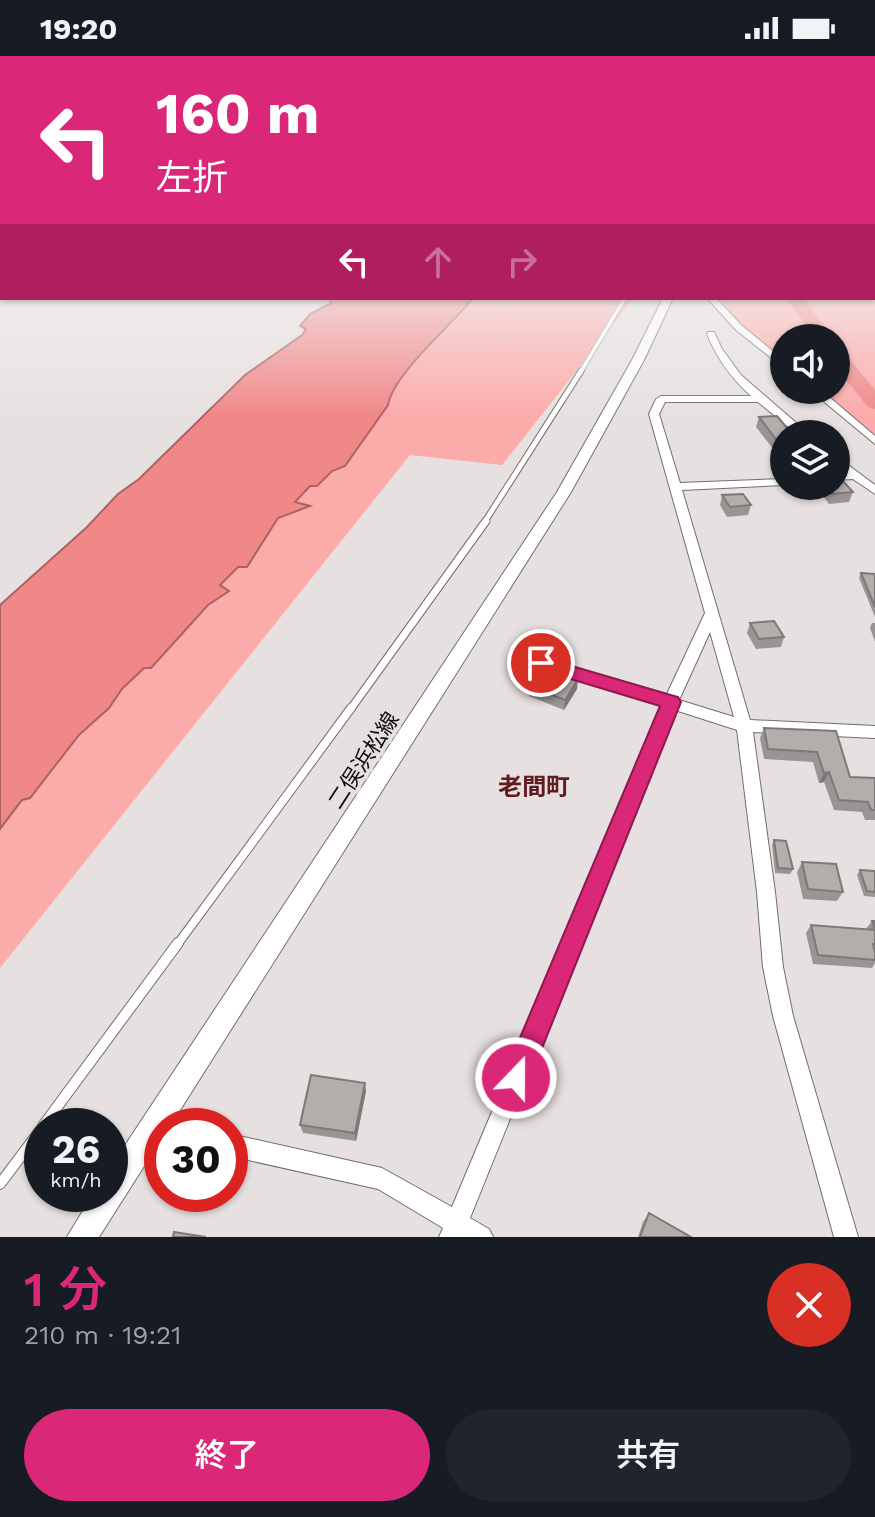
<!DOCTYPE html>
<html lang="ja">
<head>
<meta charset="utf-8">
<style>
  :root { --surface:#171b24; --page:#20242c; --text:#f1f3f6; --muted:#9ea1a6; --accent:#db2777 }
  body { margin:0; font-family:"Work Sans","Noto Sans JP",sans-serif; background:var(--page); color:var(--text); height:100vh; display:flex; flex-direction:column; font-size:30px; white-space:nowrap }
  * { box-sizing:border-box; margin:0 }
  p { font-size:26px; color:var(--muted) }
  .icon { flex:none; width:44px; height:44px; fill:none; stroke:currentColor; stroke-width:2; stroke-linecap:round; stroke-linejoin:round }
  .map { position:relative; height:1181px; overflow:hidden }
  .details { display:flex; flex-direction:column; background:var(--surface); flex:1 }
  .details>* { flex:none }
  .banner { position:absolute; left:0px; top:0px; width:876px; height:244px; box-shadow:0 2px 6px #0004; background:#db2777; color:#fff; overflow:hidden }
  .fabs { position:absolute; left:770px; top:268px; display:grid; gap:16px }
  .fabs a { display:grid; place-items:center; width:80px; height:80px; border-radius:50%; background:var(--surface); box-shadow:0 2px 6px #0004; font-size:40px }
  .speed { position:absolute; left:24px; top:1052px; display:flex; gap:16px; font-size:40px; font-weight:700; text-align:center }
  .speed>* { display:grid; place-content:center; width:104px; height:104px; border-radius:50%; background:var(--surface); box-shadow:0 2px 6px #0004; line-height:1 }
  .speed small { font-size:20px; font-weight:400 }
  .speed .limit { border:12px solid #d22; background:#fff; color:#111 }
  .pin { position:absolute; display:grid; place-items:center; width:68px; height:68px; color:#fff; margin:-34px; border:4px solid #fff; border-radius:50%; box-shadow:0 2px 8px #0007 }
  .me { position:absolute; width:88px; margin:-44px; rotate:22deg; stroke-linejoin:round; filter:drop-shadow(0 0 6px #0008) }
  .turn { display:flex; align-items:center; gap:28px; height:168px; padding:0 24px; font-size:36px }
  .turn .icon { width:104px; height:104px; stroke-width:2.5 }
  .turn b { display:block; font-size:56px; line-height:68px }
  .lanes { display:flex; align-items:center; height:76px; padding:0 24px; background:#0003; justify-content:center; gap:40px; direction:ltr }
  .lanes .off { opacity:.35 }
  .round { display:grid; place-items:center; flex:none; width:84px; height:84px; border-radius:42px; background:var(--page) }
  .headline { display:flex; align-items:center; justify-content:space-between; height:136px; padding:0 24px }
  h1 { font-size:48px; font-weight:600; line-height:60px; color:var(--accent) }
  .action { display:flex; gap:16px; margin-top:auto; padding:16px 24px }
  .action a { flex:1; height:92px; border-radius:48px; background:var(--accent); color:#fff; font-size:32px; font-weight:600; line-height:92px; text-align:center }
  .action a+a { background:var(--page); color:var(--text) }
  .status { display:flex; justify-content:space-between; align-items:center; height:56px; padding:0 40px; background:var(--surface); direction:ltr }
  .status svg { height:22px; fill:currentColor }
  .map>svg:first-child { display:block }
  .green { fill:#fbaba9 }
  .water { fill:#f08888; stroke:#ac6262; stroke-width:2 }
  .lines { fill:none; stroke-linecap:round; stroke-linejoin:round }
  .river { fill:#f08888; fill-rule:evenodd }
  .lane-far4-casing { stroke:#736d6d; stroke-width:5 }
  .lane-far3-casing { stroke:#736d6d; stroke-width:7 }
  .lane-far2-casing { stroke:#736d6d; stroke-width:9 }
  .lane-far1-casing { stroke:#736d6d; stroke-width:10 }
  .lane-casing { stroke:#736d6d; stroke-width:12 }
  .street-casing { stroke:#736d6d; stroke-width:2 }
  .secondary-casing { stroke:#736d6d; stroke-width:2 }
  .lane-far4 { stroke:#fff; stroke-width:4 }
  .lane-far3 { stroke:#fff; stroke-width:5 }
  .lane-far2 { stroke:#fff; stroke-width:7 }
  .lane-far1 { stroke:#fff; stroke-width:8 }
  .lane { stroke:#fff; stroke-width:10 }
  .street { fill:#fff; fill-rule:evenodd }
  .secondary { fill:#fff; fill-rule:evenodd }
  .wall { fill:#9a9594 }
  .shaded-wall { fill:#7d7978 }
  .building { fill:#b3adac; stroke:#7d7978; stroke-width:2 }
  .route { fill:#db2777; stroke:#8e194d; stroke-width:2 }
  .labels { text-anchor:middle; stroke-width:8; stroke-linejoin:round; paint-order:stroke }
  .street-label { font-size:22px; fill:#0d0b0b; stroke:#e7e0e0 }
  .neighbourhood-label { font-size:24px; font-weight:bold; fill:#601b20; stroke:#e7e0e0 }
</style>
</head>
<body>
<div class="status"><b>19:20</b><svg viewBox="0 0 49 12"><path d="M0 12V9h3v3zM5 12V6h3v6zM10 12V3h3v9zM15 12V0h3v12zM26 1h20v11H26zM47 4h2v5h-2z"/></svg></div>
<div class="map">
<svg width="875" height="1181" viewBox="0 0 875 1181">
  <rect width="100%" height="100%" fill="#e7e0e0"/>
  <path class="green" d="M875,196V380L821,334H836V282H784V304L743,270L719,242H874Z
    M472,242H634L502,409L410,399L0,912V741Z"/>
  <path class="water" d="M329,242H473C452,269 393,318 388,349L345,410L332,415L317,430H310L295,446L310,450L278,462L247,511H238L220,529L229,535L208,549L151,612H144L122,633L109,652L79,679L30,742L22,744L0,773V549L87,471L118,438L139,423L245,319L302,279L306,273L300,270L310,258L331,247Z"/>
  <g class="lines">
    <path class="river" d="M786,242H803L833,282H815Z
      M836,293L843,295L875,334V353L868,351L836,311Z"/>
    <defs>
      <path id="lane-far4" d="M580,317L625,242"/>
      <path id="lane-far3" d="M484,467L581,315"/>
      <path id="lane-far2" d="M350,654L486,465"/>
      <path id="lane-far1" d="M177,889L351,652"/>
      <path id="lane" d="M43,1070L178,887
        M0,1128L42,1072"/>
      <path id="street" d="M707,242H716L742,270L784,304V312L736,274Z
        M708,276H714L722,293L741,319L809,378H797L758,346H665L659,358L680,427L784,423V429L682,434L750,664L875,670V682L753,676L775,836L783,911L793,960L858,1181H834L773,960L763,911L757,836L737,674L675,654L470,1162L489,1173L493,1181H439L443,1172L378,1133L230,1100V1078L382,1112L452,1151L662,650L536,611L534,607L541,602L666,640L705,557L649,358L656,343L661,340H751C731,322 717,303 707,278ZM710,576L734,661L679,644Z
        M810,334H821L875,380V388Z
        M836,400L875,429V438L853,423L836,424V418L846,417L836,409Z"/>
      <path id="secondary" d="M663,242H673L644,304L571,436L170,1070H162V1082L99,1181H67L93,1138H110V1112L557,436L632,304Z"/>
    </defs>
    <use href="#lane-far4" class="lane-far4-casing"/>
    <use href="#lane-far3" class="lane-far3-casing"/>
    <use href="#lane-far2" class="lane-far2-casing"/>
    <use href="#lane-far1" class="lane-far1-casing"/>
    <use href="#lane" class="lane-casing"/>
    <use href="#street" class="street-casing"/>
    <use href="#secondary" class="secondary-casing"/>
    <use href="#lane-far4" class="lane-far4"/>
    <use href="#lane-far3" class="lane-far3"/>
    <use href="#lane-far2" class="lane-far2"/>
    <use href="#lane-far1" class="lane-far1"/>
    <use href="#lane" class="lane"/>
    <use href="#street" class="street"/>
    <use href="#secondary" class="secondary"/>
  </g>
  <path class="wall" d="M759,361L784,378V407L756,371Z
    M822,430H836L853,436L849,446L829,448L820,436Z
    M722,439L751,449L748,459L727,461L720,449Z
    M861,517L875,518V561L859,522Z
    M750,567L784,581L781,591L756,593L747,577Z
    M872,567H875V586L870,572Z
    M530,630L577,633L564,654L529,640Z
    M764,672L836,675L850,721L875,722V764H865L862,756L834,754L824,726L819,727L813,706L764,703L760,682Z
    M774,784L793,813L790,818L775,817L772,789Z
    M802,806L843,836L837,845L803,843L797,816Z
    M860,814L875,815V841L864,840L857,819Z
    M872,865H875V907L872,912L813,908L806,877L811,869L866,873Z
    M366,1035L356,1085L303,1077L300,1069Z
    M649,1157L691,1181H638L643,1166Z"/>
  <path class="shaded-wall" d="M578,623L577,633L564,654L565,644Z
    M829,716L824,726L819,727L824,717Z
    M365,1027L366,1035L356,1085L355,1077Z"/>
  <path class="building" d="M777,360L792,378H784V394L759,361Z
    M836,425H843L853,436L832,438L826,430H836Z
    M743,438L751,449L730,451L722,439Z
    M861,517L875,518V551Z
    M774,565L784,581L759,583L750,567Z
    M544,610L578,623L565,644L530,630Z
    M764,672L836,675L850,721L875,722V754H871L868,746L839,744L829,716L824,717L817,696L768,693Z
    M774,784L786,785L793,813L778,812Z
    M802,806L836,808L843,836L808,833Z
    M860,814L875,815V836L867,835Z
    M872,865H875V888H873L875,896V904L818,899L811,869L875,874Z
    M311,1019L365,1027L355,1077L300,1069Z
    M649,1157L691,1181H640Z
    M174,1176L206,1181H173Z"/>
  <linearGradient id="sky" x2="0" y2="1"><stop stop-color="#aba2c2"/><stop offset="0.54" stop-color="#f4f1f1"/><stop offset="1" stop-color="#f4f1f1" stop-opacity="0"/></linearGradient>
  <rect width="875" height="361" fill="url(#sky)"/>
  <path class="route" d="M541,601L678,641L681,646L526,1032L516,1036L507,1032L503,1022L660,650L534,612L532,607L534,603Z"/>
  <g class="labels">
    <g class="street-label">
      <text transform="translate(363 704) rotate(-57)" y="8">二俣浜松線</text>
    </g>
    <g class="neighbourhood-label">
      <text x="534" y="739">老間町</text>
    </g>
  </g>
</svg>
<div class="fabs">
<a><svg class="icon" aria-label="sound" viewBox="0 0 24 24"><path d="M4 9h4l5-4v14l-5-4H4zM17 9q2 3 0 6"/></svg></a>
<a><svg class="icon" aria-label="layers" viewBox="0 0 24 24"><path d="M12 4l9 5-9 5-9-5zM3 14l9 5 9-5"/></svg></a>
</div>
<div class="speed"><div>26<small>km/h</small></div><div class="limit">30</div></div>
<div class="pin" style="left:541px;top:607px;background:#d93025"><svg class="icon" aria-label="arrive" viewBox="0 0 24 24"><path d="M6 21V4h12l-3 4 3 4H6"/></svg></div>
<svg class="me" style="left:516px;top:1022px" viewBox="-20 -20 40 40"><circle r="17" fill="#db2777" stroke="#fff" stroke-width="3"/><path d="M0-11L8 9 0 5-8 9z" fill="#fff"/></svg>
<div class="banner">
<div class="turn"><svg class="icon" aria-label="left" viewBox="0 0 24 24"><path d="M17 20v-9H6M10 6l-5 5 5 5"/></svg><div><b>160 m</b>左折</div></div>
<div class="lanes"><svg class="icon" aria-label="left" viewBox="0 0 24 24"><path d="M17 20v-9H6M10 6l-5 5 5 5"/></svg><svg class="icon off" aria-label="ahead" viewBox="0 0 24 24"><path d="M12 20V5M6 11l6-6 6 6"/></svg><svg class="icon off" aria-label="right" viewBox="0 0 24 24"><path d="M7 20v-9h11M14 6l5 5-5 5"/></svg></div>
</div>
</div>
<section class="details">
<div class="headline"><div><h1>1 分</h1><p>210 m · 19:21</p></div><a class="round" style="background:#d93025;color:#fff"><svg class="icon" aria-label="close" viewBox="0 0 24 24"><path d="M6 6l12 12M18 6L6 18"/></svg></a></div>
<div class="action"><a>終了</a><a>共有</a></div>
</section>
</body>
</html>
